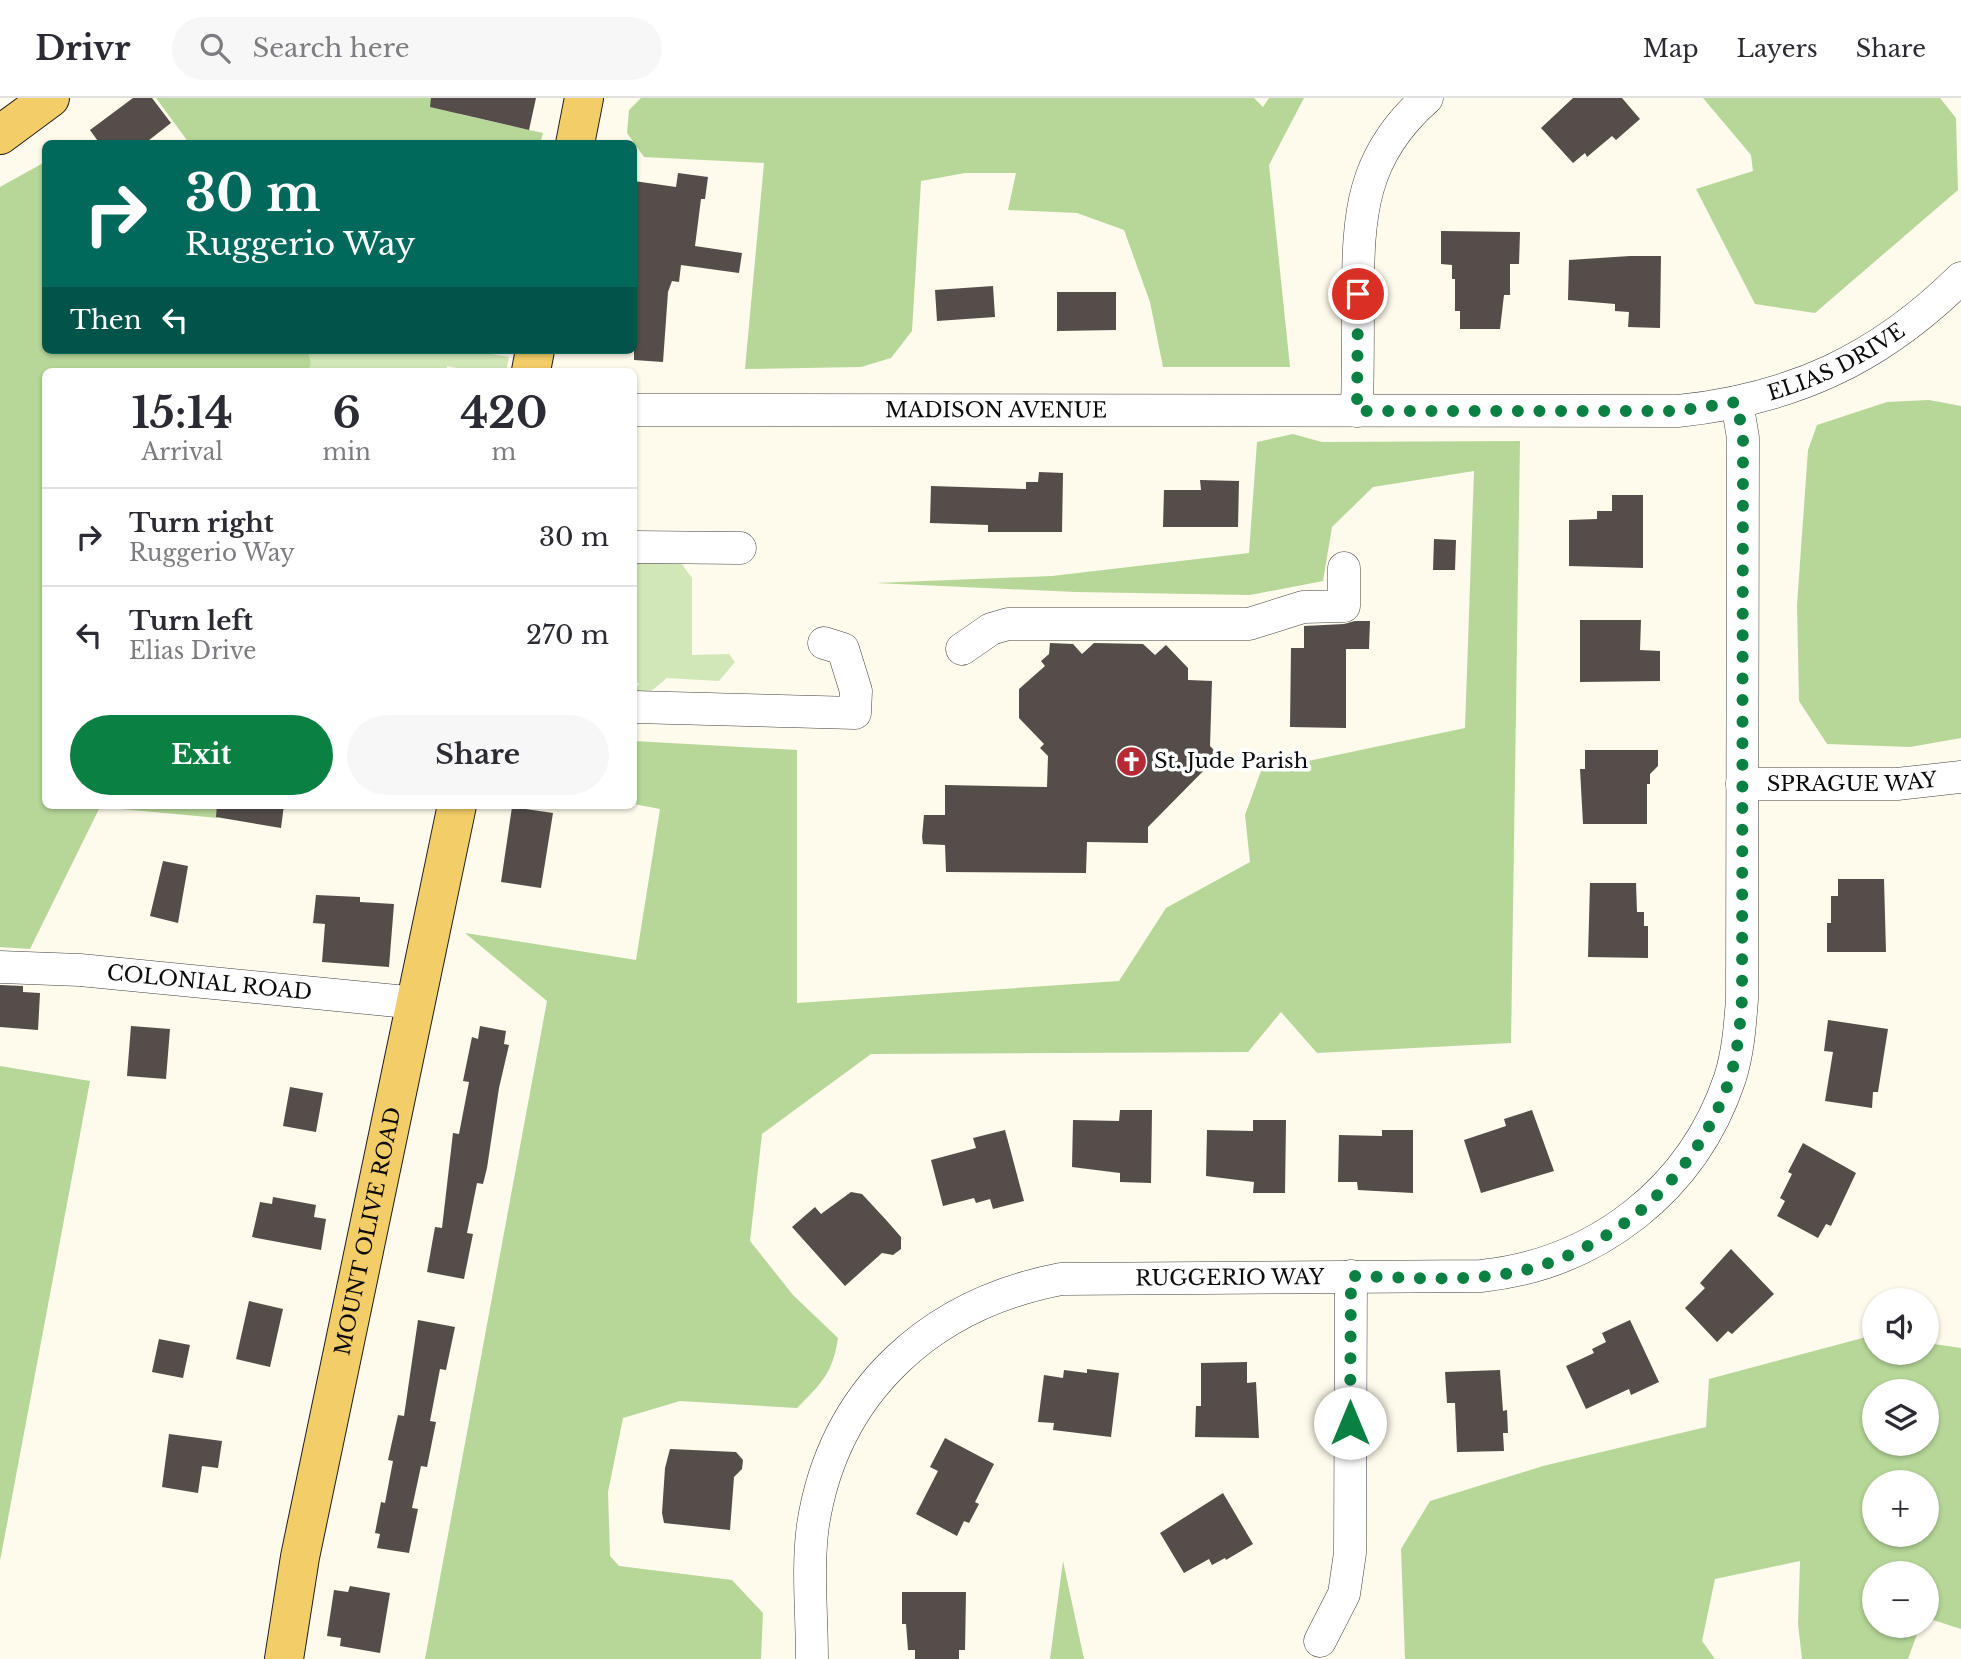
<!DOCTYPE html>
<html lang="en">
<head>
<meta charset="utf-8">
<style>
  :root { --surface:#fff; --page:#f7f7f7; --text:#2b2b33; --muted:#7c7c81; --line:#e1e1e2; --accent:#0b8043 }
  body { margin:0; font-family:"Libre Baskerville",serif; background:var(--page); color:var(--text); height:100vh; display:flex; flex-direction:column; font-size:26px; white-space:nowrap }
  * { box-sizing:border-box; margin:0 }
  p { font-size:23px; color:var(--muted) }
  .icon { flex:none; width:38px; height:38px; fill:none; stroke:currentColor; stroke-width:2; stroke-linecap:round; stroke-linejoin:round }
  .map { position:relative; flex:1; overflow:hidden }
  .drawer { position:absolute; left:42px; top:270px; width:595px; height:441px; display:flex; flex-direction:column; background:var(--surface); border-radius:10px; box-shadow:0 2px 5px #0004 }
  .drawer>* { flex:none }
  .guide { position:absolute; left:42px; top:42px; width:595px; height:214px; border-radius:10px; box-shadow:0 2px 5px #0004; background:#00695c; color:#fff; overflow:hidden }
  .tools { position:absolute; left:1862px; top:1190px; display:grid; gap:14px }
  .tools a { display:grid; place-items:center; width:77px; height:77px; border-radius:50%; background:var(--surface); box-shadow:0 2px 5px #0004; font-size:35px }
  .pin { position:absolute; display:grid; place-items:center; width:60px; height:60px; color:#fff; margin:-30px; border:4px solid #fff; border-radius:50%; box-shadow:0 2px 7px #0007 }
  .me { position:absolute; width:77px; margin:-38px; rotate:0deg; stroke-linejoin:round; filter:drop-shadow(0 0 5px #0008) }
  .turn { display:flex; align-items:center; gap:24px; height:147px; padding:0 28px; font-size:32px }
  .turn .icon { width:91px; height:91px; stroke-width:2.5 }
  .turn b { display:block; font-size:49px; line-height:60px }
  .then { display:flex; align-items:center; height:66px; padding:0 28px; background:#0003; gap:14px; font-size:26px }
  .eta { display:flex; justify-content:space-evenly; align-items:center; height:119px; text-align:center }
  .eta b { font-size:42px; font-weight:800; line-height:49px }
  .button { display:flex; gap:14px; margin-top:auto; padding:14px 28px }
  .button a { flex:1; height:80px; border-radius:42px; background:var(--accent); color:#fff; font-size:28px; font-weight:800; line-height:80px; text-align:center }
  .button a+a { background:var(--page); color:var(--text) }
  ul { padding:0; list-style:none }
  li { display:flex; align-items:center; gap:21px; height:98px; padding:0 28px; border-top:2px solid var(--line) }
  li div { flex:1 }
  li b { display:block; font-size:26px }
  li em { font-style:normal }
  header { display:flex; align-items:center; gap:42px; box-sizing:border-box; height:98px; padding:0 35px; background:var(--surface); border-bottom:2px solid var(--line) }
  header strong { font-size:33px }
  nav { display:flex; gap:38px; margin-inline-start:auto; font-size:24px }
  .search { width:490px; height:63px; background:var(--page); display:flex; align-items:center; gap:18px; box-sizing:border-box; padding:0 24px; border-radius:38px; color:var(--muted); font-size:26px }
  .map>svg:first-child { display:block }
  .green { fill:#d1e7b8 }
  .forest { fill:#b6d798; fill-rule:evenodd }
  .building { fill:#544d49 }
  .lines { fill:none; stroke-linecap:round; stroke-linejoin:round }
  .minor-casing { stroke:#3f3f3f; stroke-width:33 }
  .major-casing { stroke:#1d1d1d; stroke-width:40 }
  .minor { stroke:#fff; stroke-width:32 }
  .major { stroke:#f3cd68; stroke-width:38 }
  .route { stroke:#0b8043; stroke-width:12; stroke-dasharray:0 21.6 }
  .labels { text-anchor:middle; stroke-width:7; stroke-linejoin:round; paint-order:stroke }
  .street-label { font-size:21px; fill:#0c0c0c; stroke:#fff }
  .poi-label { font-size:21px; fill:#0c0c0c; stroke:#fff; text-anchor:start }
</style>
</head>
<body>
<header>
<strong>Drivr</strong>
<div class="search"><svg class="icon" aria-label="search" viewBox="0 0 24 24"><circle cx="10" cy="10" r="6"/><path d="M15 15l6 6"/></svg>Search here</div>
<nav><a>Map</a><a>Layers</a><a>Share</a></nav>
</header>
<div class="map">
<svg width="1961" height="1561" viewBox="0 0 1961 1561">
  <rect width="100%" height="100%" fill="#fefaec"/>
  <path class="green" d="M308,252H469L509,259L506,273H473L447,268L446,273H308L311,266Z
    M634,465H681L692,480V557L729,556L735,564L719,583L667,580L638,604H634V593L639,586L634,582Z"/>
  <path class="forest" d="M156,0H462L459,16L543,35L540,46L189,45Z
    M641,0H1254L1263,9L1269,0H1304L1269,67L1290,269H1163L1150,204L1124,132L1077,115L1008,112L1016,75H965L921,83L912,233L891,260L861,269L745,271L764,65L644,59L627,35L629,12Z
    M1703,0H1940L1956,20L1958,92L1815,215L1755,206L1696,91L1753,73L1751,57Z
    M45,64L46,252H308L311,266L308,273H46V707H220L218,720L100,709L30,851L0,849V89Z
    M1929,302L1961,308V640L1910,649L1827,646L1799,603L1797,507L1808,352L1817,327L1887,304Z
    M1293,336L1322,344L1520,343L1511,945L1317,955L1281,914L1248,954L871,956L762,1036L750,1143L793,1197L838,1240C833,1275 821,1286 797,1310L680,1303L623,1320L608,1394L610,1458L619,1468L732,1482L763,1515L761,1561H425L547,903L465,835L636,862L660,711L634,706V643L797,652V905L1119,883L1166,810L1250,764L1245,717L1261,673L1465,630L1474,373L1373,389L1332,429L1323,483L1250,497L1076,494L876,485L1052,478L1249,455L1257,344Z
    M0,968L90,983L0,1463Z
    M1874,1237V1255H1927V1245L1961,1250V1531L1927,1520V1475H1874V1528H1920L1908,1561H1802L1798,1526L1800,1463L1715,1481L1702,1543L1715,1561H1405L1401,1451L1430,1403L1543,1368L1706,1329L1709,1281ZM1874,1293H1927V1346H1874ZM1874,1384H1927V1437H1874Z
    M1063,1463L1084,1561H1050Z"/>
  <path class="building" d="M133,0H152L171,25L144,46H100L90,32Z
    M431,0H536L529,32L430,9Z
    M1573,0H1622L1640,21L1616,42L1612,38L1587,59L1585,55L1573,65L1541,30Z
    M678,75L708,79L705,101H701L695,148L742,155L739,175L681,167L679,184L672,183L668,194L663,264L634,262V83L676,89Z
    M1441,133L1520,134L1519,166H1510V197H1504L1500,231H1460V213H1455V181H1452V167L1441,166Z
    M1630,158H1661L1660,230L1628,229L1629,214L1615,213V206L1568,202L1569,162Z
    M993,188L995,219L937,223L935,192Z
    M1057,194H1116V232L1057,233Z
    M1039,374L1063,375L1062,434H988V427L930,425L931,388L1026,391V384H1038Z
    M1200,382L1239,383L1238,429H1163L1164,392H1201Z
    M1612,397H1643V470L1569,468V422L1597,421V413H1612Z
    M1434,441L1456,442L1455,472H1433Z
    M1580,522H1641L1640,552L1660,553V583L1580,584Z
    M1355,523H1370L1369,551H1346V630L1290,629L1291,550H1304V528L1344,526Z
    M1050,545L1073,546L1082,556L1094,545L1143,546L1155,557L1166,547L1188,570V582L1212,583L1210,648L1219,657L1148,729V745L1087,744L1086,775L946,774L945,747L923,746L922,739L924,717H945V687L1047,689L1048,658L1040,650L1044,646L1019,620V591L1045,568L1041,563L1049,556Z
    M1585,652H1658V668L1650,676V686H1647V726H1583L1580,671H1585Z
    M217,707H284L281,730L216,719Z
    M512,709L553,715L541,790L501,784Z
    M163,763L188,768L178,825L150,818Z
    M1838,781H1884L1886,854H1827V825H1831V798H1838Z
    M1590,785H1636L1637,814H1644V828H1648V860L1588,859Z
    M316,797L360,799V804L394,806L389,869L322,864L325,826L313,825Z
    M0,887L23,888V894L40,895L38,932L0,929Z
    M1828,922L1888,931L1878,994H1873L1872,1010L1825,1003L1833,954L1824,953Z
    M131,928L170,931L166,981L127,978Z
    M480,928L506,933L504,946L509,947L499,990L487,1070L483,1086L477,1085L467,1135L473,1136L464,1181L427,1174L435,1129L442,1130L453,1035L459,1036L469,984L463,983L472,939L478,941Z
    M290,989L323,995L316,1034L283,1028Z
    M1120,1012H1152L1151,1085L1120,1084V1075L1072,1069L1073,1022L1119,1023Z
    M1532,1012L1554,1073L1481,1095L1464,1042L1506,1028L1504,1021Z
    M1253,1022H1286L1285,1095H1253L1254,1084L1206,1078L1207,1032L1253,1033Z
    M1005,1032L1024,1103L993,1111L990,1101L976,1105L974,1100L943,1108L931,1062L976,1050L973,1040Z
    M1382,1032H1413V1095L1358,1092L1357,1084H1338L1339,1037L1382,1038Z
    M1803,1045L1856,1075L1831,1128L1826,1126L1818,1140L1777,1118L1785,1103L1780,1100L1792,1076L1788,1074Z
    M851,1094L862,1096L887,1123L901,1139V1151L893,1157L882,1155L845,1188L792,1129L815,1109L821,1116Z
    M273,1099L316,1107L314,1119L326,1121L321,1152L252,1139L260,1104L272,1106Z
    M1731,1151L1774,1196L1732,1236L1728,1233L1717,1244L1685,1210L1705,1190L1700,1185Z
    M249,1203L283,1211L270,1269L236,1261Z
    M418,1222L455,1229L446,1272L440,1271L430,1323L436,1324L427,1369L421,1368L412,1410L418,1411L409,1455L377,1450L380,1436L375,1435L381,1404L385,1405L393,1363L388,1362L398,1317L404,1318Z
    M1630,1222L1659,1284L1631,1297L1629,1291L1586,1311L1566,1268L1594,1255L1592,1251L1606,1244L1602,1235Z
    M159,1241L190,1247L183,1280L152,1274Z
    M1247,1264V1285L1256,1284L1259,1340L1195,1339L1196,1308H1201V1265Z
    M1087,1271L1119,1275L1111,1339L1053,1332L1054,1325L1038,1324L1044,1277L1063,1280L1064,1272L1087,1275Z
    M1500,1272L1503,1313L1507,1312L1508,1335H1503L1504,1353L1457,1354L1455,1305H1447L1445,1274Z
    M169,1336L222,1343L218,1370L202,1368L198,1395L162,1389Z
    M945,1340L994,1366L975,1404L979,1406L969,1425L964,1423L957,1438L916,1416L938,1373L930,1369Z
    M670,1351L736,1354L743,1362L742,1371L734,1379L730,1432L664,1425L662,1415L665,1370Z
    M1223,1395L1253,1446L1226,1462L1225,1460L1212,1467L1209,1461L1184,1475L1160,1435Z
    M350,1488L390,1495L380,1555L340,1548L341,1540L327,1538L334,1492L348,1494Z
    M902,1494H966L965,1552H959V1561H915V1552H908L906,1526H902Z"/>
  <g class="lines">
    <defs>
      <g id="minor">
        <path id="s1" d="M634,312L1678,313C1793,301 1879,261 1961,180"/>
        <path d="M1357,313C1358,275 1358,238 1358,200C1358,117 1361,58 1427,0"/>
        <path d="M634,449L740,450"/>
        <path d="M962,551L991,531L1008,526H1249L1303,509L1344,508V470"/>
        <path d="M634,609L855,615L856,593L843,551L824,545"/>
        <path id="s2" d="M1742,686H1897L1961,679"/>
        <path id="s3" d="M0,869L80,872L417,905"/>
        <path d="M1320,1543L1344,1496L1350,1455L1351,1178"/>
        <path id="s4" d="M812,1561C812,1517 807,1470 813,1427C834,1292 931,1206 1061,1181L1481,1178C1597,1166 1693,1091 1730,980C1738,955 1740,928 1742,901L1743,340L1737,304"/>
      </g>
      <g id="major">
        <path d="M0,37L50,0"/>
        <path d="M575,46L584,0"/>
        <path d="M531,273L535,252"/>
        <path id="s5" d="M284,1561L300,1459L457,707"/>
      </g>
    </defs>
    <use href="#minor" class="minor-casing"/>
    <use href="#major" class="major-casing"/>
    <use href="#minor" class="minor"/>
    <use href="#major" class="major"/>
  </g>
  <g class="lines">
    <path class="route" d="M1350,1325L1351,1178C1406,1179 1467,1185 1521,1173C1619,1150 1699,1075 1730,980C1738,954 1740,927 1742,901L1743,340L1737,304L1678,313H1357L1358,196"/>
  </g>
  <defs>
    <symbol id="church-disc" viewBox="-11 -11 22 22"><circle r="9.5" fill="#b62a35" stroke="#fff"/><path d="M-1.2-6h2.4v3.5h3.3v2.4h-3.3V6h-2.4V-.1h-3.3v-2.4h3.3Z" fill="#fff"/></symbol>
  </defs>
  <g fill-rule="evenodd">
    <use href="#church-disc" x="1114" y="646" width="35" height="35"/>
  </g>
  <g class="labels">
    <g class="street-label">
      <text dy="7" stroke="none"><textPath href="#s1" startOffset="1211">ELIAS DRIVE</textPath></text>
      <text dy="7" stroke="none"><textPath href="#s1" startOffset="362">MADISON AVENUE</textPath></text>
      <text dy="7" stroke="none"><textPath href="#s2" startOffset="110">SPRAGUE WAY</textPath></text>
      <text dy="7" stroke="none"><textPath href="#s3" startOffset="210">COLONIAL ROAD</textPath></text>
      <text dy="7" stroke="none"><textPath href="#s5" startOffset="436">MOUNT OLIVE ROAD</textPath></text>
      <text dy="7" stroke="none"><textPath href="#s4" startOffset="677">RUGGERIO WAY</textPath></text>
    </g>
    <g class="poi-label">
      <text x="1154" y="670">St. Jude Parish</text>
    </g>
  </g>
</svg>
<div class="tools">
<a><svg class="icon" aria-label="sound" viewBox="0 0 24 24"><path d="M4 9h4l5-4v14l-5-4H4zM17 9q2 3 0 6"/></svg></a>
<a><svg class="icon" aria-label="layers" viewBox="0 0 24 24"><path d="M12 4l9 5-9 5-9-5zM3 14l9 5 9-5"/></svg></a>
<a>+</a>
<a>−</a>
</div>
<div class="pin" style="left:1358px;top:196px;background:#d93025"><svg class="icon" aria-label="arrive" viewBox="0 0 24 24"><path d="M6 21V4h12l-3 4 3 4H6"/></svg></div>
<svg class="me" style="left:1350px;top:1325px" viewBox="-20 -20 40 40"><circle r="19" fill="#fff"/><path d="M0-13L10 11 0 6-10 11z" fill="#0b8043"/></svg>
<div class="guide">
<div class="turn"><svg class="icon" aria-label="right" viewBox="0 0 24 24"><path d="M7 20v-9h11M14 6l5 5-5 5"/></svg><div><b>30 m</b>Ruggerio Way</div></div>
<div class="then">Then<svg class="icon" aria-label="left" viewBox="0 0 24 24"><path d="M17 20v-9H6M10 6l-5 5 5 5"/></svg></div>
</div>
<section class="drawer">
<div class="eta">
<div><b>15:14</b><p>Arrival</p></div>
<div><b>6</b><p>min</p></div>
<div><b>420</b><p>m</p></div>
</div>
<ul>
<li><svg class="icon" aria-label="right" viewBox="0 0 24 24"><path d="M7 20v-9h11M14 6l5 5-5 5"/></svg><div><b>Turn right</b><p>Ruggerio Way</p></div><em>30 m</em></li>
<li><svg class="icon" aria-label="left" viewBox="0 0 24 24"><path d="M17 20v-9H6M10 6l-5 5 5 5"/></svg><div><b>Turn left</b><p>Elias Drive</p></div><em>270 m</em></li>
</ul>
<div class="button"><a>Exit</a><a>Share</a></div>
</section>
</div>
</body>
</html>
